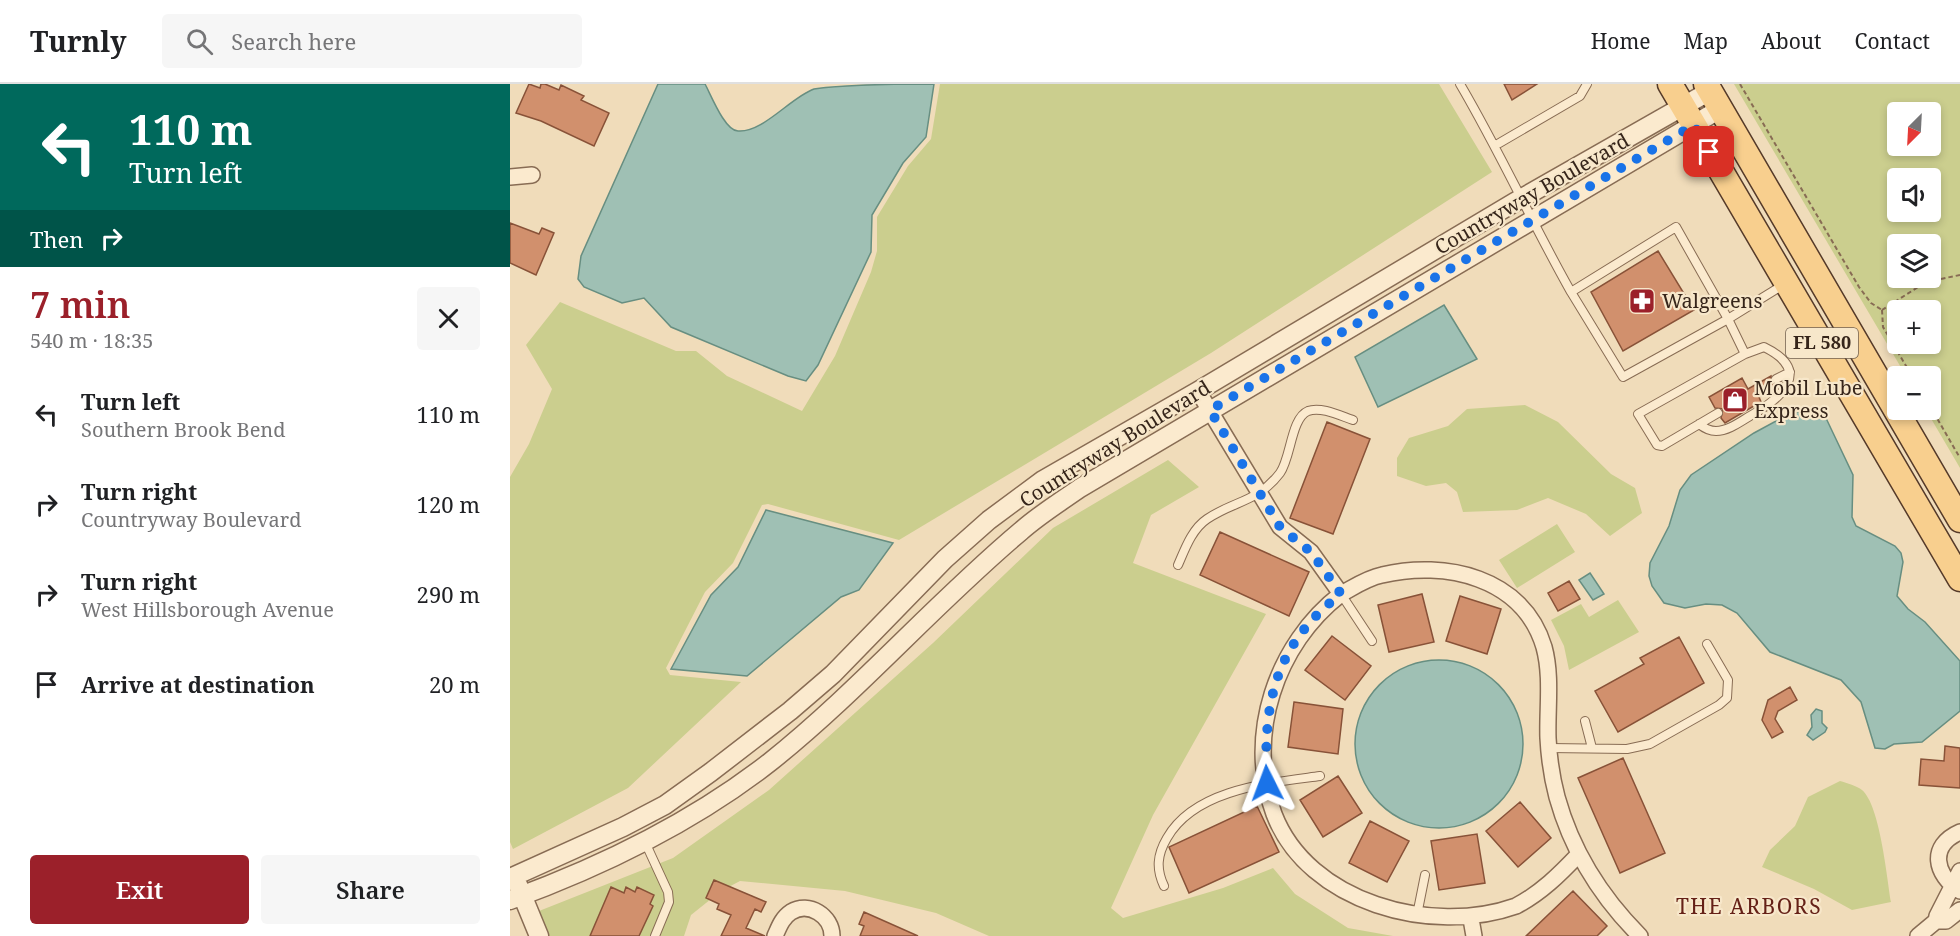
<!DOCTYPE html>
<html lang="en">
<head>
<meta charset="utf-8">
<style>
  :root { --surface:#fff; --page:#f6f6f6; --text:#202124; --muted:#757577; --line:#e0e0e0; --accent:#9b202a }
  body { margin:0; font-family:"Noto Serif",serif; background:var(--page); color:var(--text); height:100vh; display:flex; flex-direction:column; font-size:22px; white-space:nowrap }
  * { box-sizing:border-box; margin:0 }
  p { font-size:20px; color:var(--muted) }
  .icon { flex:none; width:33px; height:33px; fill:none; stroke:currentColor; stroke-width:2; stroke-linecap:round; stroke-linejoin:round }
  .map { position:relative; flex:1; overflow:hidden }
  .sheet { display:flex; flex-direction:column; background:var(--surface); width:510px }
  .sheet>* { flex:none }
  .top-card { background:#00695c; color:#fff; overflow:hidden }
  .needle { width:39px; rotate:204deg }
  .tools { position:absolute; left:1377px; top:18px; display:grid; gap:12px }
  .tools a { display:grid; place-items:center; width:54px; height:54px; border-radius:6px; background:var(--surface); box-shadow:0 3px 9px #0003; font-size:30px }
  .pin { position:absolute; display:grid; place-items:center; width:51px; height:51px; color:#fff; margin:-26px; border-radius:12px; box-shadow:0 3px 9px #0006 }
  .me { position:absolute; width:66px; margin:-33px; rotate:357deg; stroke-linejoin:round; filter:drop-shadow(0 0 4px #0008) }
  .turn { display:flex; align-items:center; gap:21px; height:126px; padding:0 30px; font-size:27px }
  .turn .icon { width:78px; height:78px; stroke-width:2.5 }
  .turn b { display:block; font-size:42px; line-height:51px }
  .then { display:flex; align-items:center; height:57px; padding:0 30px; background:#0003; gap:12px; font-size:22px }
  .round { display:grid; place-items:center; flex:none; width:63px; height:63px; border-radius:6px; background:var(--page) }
  .head { display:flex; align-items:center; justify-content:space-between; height:102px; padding:0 30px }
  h1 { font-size:36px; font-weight:600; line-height:45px; color:var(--accent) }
  .action { display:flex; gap:12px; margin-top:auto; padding:12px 30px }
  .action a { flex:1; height:69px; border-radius:6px; background:var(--accent); color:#fff; font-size:24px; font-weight:600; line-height:69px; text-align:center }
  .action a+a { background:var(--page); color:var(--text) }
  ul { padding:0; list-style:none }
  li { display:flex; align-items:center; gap:18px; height:90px; padding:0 30px }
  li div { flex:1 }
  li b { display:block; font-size:22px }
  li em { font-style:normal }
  header { display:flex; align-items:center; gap:36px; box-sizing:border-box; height:84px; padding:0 30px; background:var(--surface); border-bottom:2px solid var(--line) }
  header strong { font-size:28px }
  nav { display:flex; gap:33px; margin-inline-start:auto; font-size:21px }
  .search { width:420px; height:54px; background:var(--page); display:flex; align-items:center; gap:15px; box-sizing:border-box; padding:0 21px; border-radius:6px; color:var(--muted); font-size:22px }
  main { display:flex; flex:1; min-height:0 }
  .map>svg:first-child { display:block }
  .green { fill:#cbce8e; fill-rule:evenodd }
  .water { fill:#9fc0b4; stroke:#678e81; stroke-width:1.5 }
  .building { fill:#d1906d; stroke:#885238; stroke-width:1.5 }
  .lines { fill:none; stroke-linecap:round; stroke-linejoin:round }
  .service-casing { stroke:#886c54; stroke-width:10 }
  .minor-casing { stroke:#886c54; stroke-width:18 }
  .tertiary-casing { stroke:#886c54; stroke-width:21 }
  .primary-casing { stroke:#553a29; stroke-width:27 }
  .path { stroke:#886c54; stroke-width:2; stroke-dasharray:4.5 3; stroke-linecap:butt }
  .service { stroke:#fbeace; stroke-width:8 }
  .minor { stroke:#fbeace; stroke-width:15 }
  .tertiary { stroke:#fbeace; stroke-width:18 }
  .primary { stroke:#f8cf8e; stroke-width:24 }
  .route { stroke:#1a73e8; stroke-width:10; stroke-dasharray:0 18 }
  .labels { text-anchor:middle; stroke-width:4.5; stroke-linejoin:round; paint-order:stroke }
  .shield { fill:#f7e7ca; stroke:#705f4f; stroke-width:1.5 }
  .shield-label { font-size:18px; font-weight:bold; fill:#36251a }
  .street-label { font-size:20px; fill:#36251a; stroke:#f7e7ca }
  .poi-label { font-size:20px; fill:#36251a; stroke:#f7e7ca; text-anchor:start }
  .neighbourhood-label { font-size:21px; letter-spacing:1.5px; fill:#652117; stroke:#f7e7ca }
</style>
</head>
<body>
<header>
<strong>Turnly</strong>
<div class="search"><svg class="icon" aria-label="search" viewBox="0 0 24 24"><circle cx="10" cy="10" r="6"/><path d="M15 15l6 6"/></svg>Search here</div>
<nav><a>Home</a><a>Map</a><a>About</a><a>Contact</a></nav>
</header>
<main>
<section class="sheet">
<div class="top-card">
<div class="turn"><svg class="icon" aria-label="left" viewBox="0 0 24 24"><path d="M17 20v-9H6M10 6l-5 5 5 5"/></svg><div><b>110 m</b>Turn left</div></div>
<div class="then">Then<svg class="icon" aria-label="right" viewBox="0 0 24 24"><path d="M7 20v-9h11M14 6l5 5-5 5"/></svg></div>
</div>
<div class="head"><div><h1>7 min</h1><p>540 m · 18:35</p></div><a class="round"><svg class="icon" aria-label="close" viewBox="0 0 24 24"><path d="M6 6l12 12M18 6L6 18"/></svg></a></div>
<ul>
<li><svg class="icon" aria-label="left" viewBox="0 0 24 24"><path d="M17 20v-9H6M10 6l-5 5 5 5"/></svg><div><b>Turn left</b><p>Southern Brook Bend</p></div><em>110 m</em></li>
<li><svg class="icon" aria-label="right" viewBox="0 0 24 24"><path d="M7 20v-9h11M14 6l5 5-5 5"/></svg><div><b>Turn right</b><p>Countryway Boulevard</p></div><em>120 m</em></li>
<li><svg class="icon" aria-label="right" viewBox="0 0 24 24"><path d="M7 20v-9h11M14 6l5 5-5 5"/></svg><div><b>Turn right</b><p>West Hillsborough Avenue</p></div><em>290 m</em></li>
<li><svg class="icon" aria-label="arrive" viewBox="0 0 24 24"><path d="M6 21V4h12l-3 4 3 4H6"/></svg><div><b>Arrive at destination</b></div><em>20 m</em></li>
</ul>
<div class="action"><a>Exit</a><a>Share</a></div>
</section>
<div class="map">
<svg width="1450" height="852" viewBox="0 0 1450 852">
  <rect width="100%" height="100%" fill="#f0dcba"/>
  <path class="green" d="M430,0H929L982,88L701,269L389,456L258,420L252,421L223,479L195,508L156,584L160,591L231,598L118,704L3,765L0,758V393L19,360L42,305L16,261L50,218L166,267H186L217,292L292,327L325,272L361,188L367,167V133L398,82L421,55Z
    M1224,0H1450V384L1416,326H1420V292H1396ZM1388,28H1420V62H1388ZM1388,94H1420V128H1388ZM1388,160H1420V194H1388ZM1388,226H1420V260H1388Z
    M1015,321L1048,338L1101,390L1125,404L1132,429L1100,452L1076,430L1038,414L1007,426L953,428L947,408L936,399L916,402L887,392V374L899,354L938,342L957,325Z
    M658,376L689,403L641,431L623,479L756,530L643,731L601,824L613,834L713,804L763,784L785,810L838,844L883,852H479L426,829L335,807L230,797L211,807L181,831L174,852H39L29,827L163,774L259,706L423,559L543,444Z
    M1047,440L1065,468L1007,504L989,476Z
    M1108,516L1129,548L1059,586L1054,562L1041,536L1071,520L1079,533Z
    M1330,697C1337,699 1347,702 1352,706C1370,721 1377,794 1381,818L1342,826L1304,805L1252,783L1260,766L1285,742L1298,713Z"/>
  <path class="water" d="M148,0H195C201,11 215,47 228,47C253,49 281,13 304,5C338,0 388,0 424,0L416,53L393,79L362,131L361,168L308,281L296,297L278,292L161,243L134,214L112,219L74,203L68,195L71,172Z
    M934,221L967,275L868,323L845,273Z
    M1296,326L1315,332L1343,391L1342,433L1346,442L1385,462L1391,469L1393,478L1387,512L1398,525L1415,538L1450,577V627L1412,658L1384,660L1375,665L1365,664L1351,618L1331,596L1260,568L1227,529L1212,521L1196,520L1175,524L1154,519L1142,502L1139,492L1140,479L1159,442L1170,406L1181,391L1244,349L1277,331Z
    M256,426L383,459L349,506L331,513L237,592L161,585L201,511L228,483Z
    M1080,489L1094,510L1083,516L1069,496Z
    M845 660a84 84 0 1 1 168 0a84 84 0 1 1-168 0Z
    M1306,625L1312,627V639L1317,644L1315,648L1303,656L1297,651L1302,643L1301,631Z"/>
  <path class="building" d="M19,0L30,4L31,0H35L49,6L51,1L74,12L71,16L99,29L84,62L31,37L6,29Z
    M994,0H1027L1002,16Z
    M0,139L29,150L32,144L44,149L26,191L0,179Z
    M1148,167L1184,226L1113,267L1081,208Z
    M1261,292L1262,300L1269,301L1249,313L1251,318L1249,319L1215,339L1211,334L1213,325L1205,324L1199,313L1232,294L1238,305Z
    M817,338L860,355L823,450L780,434Z
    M710,448L799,488L779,532L690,491Z
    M1059,497L1070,515L1048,527L1038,509Z
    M912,510L924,558L879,568L868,521Z
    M950,512L991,525L977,570L936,557Z
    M822,552L861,582L835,616L795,586Z
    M1169,553L1194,599L1108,648L1085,607L1134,580L1130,574Z
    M1280,603L1287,616L1268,627L1265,635L1273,648L1262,654L1252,636L1258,616Z
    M784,618L833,625L828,670L778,663Z
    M1435,662L1450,664V704L1409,701L1411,675L1434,677Z
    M1113,674L1155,769L1110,789L1068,694Z
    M828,692L852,729L813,753L790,716Z
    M1010,718L1041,754L1008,783L976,747Z
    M747,722L769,768L679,809L659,763Z
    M860,737L899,757L877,798L839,779Z
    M967,750L975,799L929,806L921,757Z
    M204,796L256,818L251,828L245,825L236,844L255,852H211L221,831L207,825L209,820L196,814Z
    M101,803L114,809L116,803L125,808L127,803L144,811L140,820L143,822L129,852H80Z
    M1063,807L1097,842L1087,852H1016Z
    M354,828L408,852H350L354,842L349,840Z"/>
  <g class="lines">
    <defs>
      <path id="service" d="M950,0C990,68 1022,139 1061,208L1166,143L1218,235L1273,201
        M986,61L1070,12L1077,0
        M1061,208L1113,293L1218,235L1235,270L1128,330L1147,361L1152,362L1208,329
        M1266,295L1280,288
        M1189,340C1194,344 1199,347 1206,347C1218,347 1230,338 1240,332C1272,314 1303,287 1254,263L1235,270
        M668,481C675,465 682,445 697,435C725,416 747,419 770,389C781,374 781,334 798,327C811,322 831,332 843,336
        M831,510L862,557
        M1075,637L1082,664
        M1039,664L1117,665L1140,660L1209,621L1217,614L1218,596L1197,560
        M135,758L158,808L159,818L145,852
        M654,802C646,785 647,771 657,754C685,705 759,699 810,692
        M907,831L915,791"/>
      <path id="minor" d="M0,93L22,91
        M688,307L770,443L801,468L831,510C844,503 857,494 872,491C935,476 1013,493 1034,563C1042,592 1037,625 1038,654C1039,674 1042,694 1047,713C1062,767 1091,813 1130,852
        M831,510C766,560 735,652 764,730C798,819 922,852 1006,822C1031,809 1050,790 1069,770
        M1450,748C1418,762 1425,791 1450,807
        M961,835L964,852
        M1426,837L1427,832L1450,787
        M265,852C269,843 272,834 281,828C299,817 322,832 322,852
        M1408,852L1426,837H1436L1450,826"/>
      <path id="tertiary" d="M0,794L113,743L155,721L201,688L280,627L323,590L435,475L479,436L533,396L688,307L1005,118L1200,7
        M8,801L29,852
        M0,816C93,782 182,739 260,678C349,607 424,520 511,447C529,431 550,418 570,404L1210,25"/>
      <path id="primary" d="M1160,0L1450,495
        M1196,0L1450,436"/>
    </defs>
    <use href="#service" class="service-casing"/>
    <use href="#minor" class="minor-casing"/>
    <use href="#tertiary" class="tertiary-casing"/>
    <use href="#primary" class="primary-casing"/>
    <path class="path" d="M1230,0L1349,203L1361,219L1372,226
      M1372,226L1416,198L1450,191
      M1372,226L1373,243L1402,292
      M1420,322L1450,374"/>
    <use href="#service" class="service"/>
    <use href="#minor" class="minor"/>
    <use href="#tertiary" class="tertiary"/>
    <use href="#primary" class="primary"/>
  </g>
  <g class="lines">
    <path class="route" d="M757,699C753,620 764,561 831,510L801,468L770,443L700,326L1184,41L1199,68"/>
  </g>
  <defs>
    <symbol id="pharmacy-square" viewBox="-11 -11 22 22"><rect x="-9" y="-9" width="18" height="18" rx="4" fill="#9b202a" stroke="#f7e7ca"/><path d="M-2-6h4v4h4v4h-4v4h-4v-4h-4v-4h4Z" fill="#fff"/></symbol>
    <symbol id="shop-square" viewBox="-11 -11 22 22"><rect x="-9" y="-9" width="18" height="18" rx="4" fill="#9b202a" stroke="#f7e7ca"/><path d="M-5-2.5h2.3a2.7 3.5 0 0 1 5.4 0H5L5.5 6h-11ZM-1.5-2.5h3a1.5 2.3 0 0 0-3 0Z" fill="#fff"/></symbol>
  </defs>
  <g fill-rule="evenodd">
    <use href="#pharmacy-square" x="1117" y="202" width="30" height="30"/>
    <use href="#shop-square" x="1210" y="301" width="30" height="30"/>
  </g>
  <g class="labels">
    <rect class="shield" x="1276" y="244" width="72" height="30" rx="4.5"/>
    <g class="shield-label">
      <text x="1312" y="265">FL 580</text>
    </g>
    <g class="street-label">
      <text transform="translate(1022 110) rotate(-30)" y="7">Countryway Boulevard</text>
      <text transform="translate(605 360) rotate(-32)" y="7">Countryway Boulevard</text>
    </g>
    <g class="poi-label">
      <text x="1152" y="224">Walgreens</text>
      <text x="1244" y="311">Mobil Lube<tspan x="1244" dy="23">Express</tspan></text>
    </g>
    <g class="neighbourhood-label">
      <text x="1239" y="830">THE ARBORS</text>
    </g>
  </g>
</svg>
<div class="tools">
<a><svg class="needle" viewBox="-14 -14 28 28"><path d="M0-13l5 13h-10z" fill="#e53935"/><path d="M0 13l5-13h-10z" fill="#757577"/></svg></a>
<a><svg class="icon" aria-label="sound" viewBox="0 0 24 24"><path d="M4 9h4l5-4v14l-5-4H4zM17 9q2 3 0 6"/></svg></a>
<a><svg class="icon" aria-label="layers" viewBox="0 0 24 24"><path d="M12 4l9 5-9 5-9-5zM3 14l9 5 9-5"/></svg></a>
<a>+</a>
<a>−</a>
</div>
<div class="pin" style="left:1199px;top:68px;background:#d93025"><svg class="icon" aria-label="arrive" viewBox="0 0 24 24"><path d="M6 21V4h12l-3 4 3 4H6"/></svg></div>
<svg class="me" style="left:757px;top:699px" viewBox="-20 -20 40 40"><path d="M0-17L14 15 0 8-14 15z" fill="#1a73e8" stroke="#fff" stroke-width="4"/></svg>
</div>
</main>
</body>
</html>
